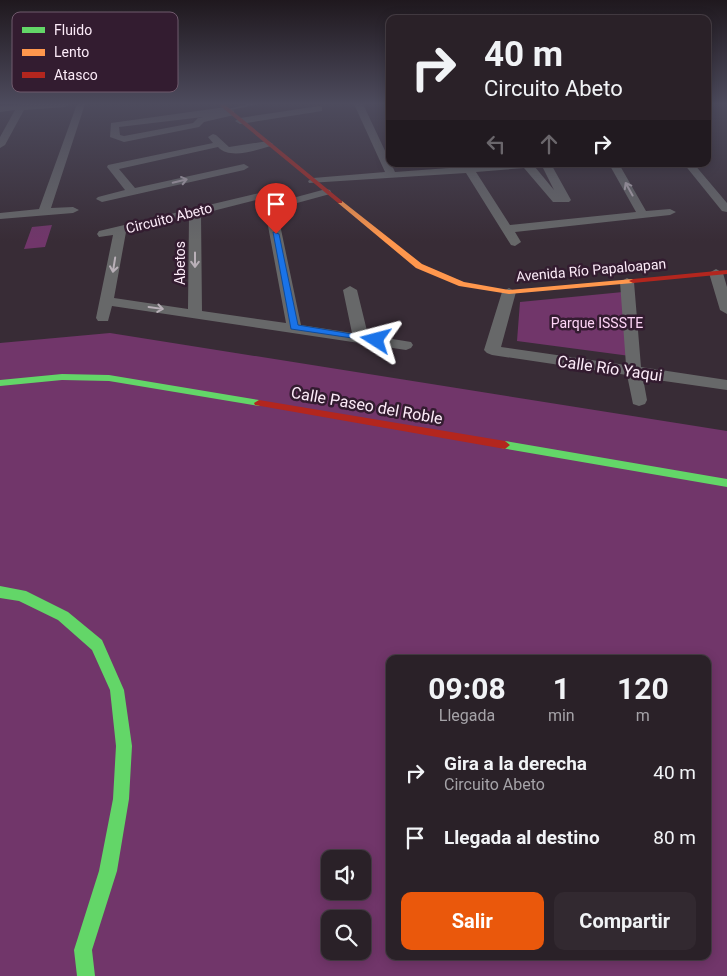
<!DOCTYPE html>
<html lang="es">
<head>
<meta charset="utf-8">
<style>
  :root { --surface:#2a2128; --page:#322930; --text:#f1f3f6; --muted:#a5a3a8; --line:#463e45; --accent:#ea580c }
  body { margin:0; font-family:Roboto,sans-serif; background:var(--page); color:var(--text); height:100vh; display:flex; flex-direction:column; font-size:19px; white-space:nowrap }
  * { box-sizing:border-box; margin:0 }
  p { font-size:16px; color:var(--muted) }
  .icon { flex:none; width:28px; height:28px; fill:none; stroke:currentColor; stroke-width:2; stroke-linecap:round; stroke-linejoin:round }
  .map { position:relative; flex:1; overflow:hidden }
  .side { position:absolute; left:386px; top:655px; width:325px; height:305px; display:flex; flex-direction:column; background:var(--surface); border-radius:10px; box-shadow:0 2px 12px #0003,0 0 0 1px var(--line) }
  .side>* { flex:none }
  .hud { position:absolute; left:386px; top:15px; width:325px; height:152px; border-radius:10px; box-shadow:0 2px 12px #0003,0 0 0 1px var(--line); background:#2a2128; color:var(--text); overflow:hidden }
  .tools { position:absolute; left:321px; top:850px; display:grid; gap:10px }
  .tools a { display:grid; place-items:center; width:50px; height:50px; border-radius:10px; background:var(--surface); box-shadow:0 2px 12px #0003,0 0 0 1px var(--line); font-size:25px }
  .pin { position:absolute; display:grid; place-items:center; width:42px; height:42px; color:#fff; margin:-51px -21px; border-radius:50% 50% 50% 0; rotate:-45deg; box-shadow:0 0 5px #0007 }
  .pin .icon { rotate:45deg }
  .me { position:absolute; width:55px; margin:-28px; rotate:279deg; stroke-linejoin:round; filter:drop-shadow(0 0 4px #0008) }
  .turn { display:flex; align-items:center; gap:18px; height:105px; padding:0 15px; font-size:22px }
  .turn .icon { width:65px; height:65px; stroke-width:2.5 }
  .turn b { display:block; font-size:35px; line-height:42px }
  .lanes { display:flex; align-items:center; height:48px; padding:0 15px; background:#0003; justify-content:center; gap:25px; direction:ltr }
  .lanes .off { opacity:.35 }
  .eta { display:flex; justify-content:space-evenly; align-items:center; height:85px; text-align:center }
  .eta b { font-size:30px; font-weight:700; line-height:35px }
  .button { display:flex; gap:10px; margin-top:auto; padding:10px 15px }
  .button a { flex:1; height:58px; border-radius:10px; background:var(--accent); color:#fff; font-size:20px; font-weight:700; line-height:58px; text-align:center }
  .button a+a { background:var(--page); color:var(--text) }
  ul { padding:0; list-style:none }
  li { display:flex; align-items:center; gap:15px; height:65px; padding:0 15px }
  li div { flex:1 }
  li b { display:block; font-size:19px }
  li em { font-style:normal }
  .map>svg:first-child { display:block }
  .green { fill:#71366a; fill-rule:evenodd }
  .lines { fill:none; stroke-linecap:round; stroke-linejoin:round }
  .lane { fill:#676869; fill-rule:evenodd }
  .street { fill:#676869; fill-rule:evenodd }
  .fast { fill:#63d668; fill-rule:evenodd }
  .slow { fill:#ff974d; fill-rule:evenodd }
  .jam { fill:#b3261e; fill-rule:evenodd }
  .oneway { stroke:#b9b0b8 }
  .route { fill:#1a73e8; stroke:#114b97 }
  .labels { text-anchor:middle; stroke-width:5; stroke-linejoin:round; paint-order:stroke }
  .far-street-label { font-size:14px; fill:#fcebf8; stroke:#331c30 }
  .far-park-label { font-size:14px; fill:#fed5f7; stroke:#331c30 }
  .street-label { font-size:16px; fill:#fcebf8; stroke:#331c30 }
  .key { fill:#331c30; stroke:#6f5a6c; stroke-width:1 }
  .key-label { font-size:14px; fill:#fcebf8 }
</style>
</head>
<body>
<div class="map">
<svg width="727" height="976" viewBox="0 0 727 976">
  <rect width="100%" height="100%" fill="#382c36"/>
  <path class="green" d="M52,225L45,247L24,249L32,227Z
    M623,292L630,356L517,341L520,302Z
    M110,333L727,431V976H0V343ZM390,659H708V956H390ZM330,859H362V891H330ZM330,919H362V951H330Z"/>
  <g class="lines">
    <path class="lane" d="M248,104H259L226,111L224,110Z"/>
    <path class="street" d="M25,104H69L65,107L24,110L5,145L0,148V137L15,110L0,112V106Z
      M77,104H85L51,208L73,207L79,210L73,213L0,219V213L39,209Z
      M354,104H363L395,172L462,167L461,164H471L472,166L551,164L571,200L569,202H553L524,168L476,172L510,225L636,212L609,164H619L646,211L670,209L676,212L670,215L515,232L521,242L515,246L511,245L466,173L309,183L308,181L313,178L385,172ZM542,166L554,190L535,167Z
      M319,106L322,107V111L240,124L235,121L240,118Z
      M226,107L234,111V115L204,122L199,127L124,142L110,137L111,123ZM203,117L198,118L193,123L124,136L120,135L119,127Z
      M213,134L216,135L229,147L268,141L273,144L271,146C256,150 230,160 218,147L119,169L135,188L244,164L249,167L244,170L102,202L96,199L98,197L125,190L107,167L108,165L213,143L208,137Z
      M684,164H694L727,203V212L722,211Z
      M326,189L330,190L331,192L330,194L286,206L278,215L301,325L352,333L343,290L350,286L357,290L368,335L411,342L413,345L411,348L406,350L112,306L108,321H98L96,318L113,235L99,237L97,234L99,231L272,190L277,193L276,195L201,214L202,311L286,323L266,215L278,202ZM189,217L188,309L114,298L126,232Z
      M716,269L723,273L727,287V314L720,310L709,273Z
      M627,278L634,282L641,367L727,380V390L643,378L647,400L645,404L639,406L633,404L627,375L492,355L487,353L484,350L502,292L509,288L516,292L501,347L626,365L620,282Z"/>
    <path class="fast" d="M62,374L109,375L259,400L264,403L259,406L109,381L62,380L0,386V380Z
      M505,441L727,479V487L501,448L500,445L501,442Z
      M0,586L26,591L68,612L102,640L124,690L132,746L129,799L117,871L92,950L95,976H77L74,950L99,871L113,799L116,746L110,690L92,650L58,620L19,601L0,598Z"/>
    <path class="slow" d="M338,201H342L422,264L464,282L509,290L633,279L637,281L633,283L509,294L459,286L416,268L338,203Z"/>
    <path class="jam" d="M218,104H224L342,201V203H338Z
      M727,270V274L633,283L629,281L633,279Z
      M259,400L505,441L510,445L505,449L255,405L254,403Z"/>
  </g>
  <defs><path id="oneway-shaft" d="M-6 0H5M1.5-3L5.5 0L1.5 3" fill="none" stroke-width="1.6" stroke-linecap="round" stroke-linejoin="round" transform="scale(1.25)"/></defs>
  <g class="oneway">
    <use href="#oneway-shaft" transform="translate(180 181) rotate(-13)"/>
    <use href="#oneway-shaft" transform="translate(629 189) rotate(-119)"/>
    <use href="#oneway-shaft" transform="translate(195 260) rotate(90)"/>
    <use href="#oneway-shaft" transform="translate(114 265) rotate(99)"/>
    <use href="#oneway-shaft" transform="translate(156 308) rotate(8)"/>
  </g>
  <linearGradient id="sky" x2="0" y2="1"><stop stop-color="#1f181e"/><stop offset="0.43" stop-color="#4d4b5d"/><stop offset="1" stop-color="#4d4b5d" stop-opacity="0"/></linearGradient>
  <rect width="727" height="241" fill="url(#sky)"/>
  <path class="route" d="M273,232L279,234L298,325L376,338L379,339V342L291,329Z"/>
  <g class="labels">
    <g class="far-street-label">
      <text transform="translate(169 218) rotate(-14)" y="5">Circuito Abeto</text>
      <text transform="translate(180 263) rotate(-90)" y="5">Abetos</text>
      <text transform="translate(591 270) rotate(-5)" y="5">Avenida Río Papaloapan</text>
    </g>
    <g class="far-park-label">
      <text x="597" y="328">Parque ISSSTE</text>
    </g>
    <g class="street-label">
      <text transform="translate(610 368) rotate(8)" y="6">Calle Río Yaqui</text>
      <text transform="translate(367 405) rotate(10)" y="6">Calle Paseo del Roble</text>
    </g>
  </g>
  <rect x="12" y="12" width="166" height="80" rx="8" class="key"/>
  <rect x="22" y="27" width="23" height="6" fill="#63d668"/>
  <rect x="22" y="49" width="23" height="7" fill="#ff974d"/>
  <rect x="22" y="72" width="23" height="6" fill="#b3261e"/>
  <g class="key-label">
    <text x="54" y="35">Fluido</text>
    <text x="54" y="57">Lento</text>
    <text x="54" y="80">Atasco</text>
  </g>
</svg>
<div class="tools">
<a><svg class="icon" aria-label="sound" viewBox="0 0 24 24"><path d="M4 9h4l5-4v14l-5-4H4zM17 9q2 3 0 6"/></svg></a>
<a><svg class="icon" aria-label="search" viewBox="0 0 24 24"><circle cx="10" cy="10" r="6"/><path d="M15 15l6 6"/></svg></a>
</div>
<div class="pin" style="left:276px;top:234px;background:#d93025"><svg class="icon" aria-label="arrive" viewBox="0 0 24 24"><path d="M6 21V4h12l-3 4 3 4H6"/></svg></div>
<svg class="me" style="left:376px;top:340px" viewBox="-20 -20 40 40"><path d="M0-17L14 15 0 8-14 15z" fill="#1a73e8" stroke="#fff" stroke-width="4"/></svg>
<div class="hud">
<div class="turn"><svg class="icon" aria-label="right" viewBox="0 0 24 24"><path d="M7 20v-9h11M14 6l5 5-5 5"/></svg><div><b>40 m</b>Circuito Abeto</div></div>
<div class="lanes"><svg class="icon off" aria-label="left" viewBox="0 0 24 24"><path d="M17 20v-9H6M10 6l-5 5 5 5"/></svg><svg class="icon off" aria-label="ahead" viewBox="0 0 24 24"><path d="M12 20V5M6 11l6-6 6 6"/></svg><svg class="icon" aria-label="right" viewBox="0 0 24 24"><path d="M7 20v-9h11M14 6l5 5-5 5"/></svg></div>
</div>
<section class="side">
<div class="eta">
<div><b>09:08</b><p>Llegada</p></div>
<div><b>1</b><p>min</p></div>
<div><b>120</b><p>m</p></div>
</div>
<ul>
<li><svg class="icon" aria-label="right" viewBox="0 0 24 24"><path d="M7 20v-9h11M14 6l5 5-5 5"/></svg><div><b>Gira a la derecha</b><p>Circuito Abeto</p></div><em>40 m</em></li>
<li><svg class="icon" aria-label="arrive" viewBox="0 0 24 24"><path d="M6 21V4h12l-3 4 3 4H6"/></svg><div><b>Llegada al destino</b></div><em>80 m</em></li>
</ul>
<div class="button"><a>Salir</a><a>Compartir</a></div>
</section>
</div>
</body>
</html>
